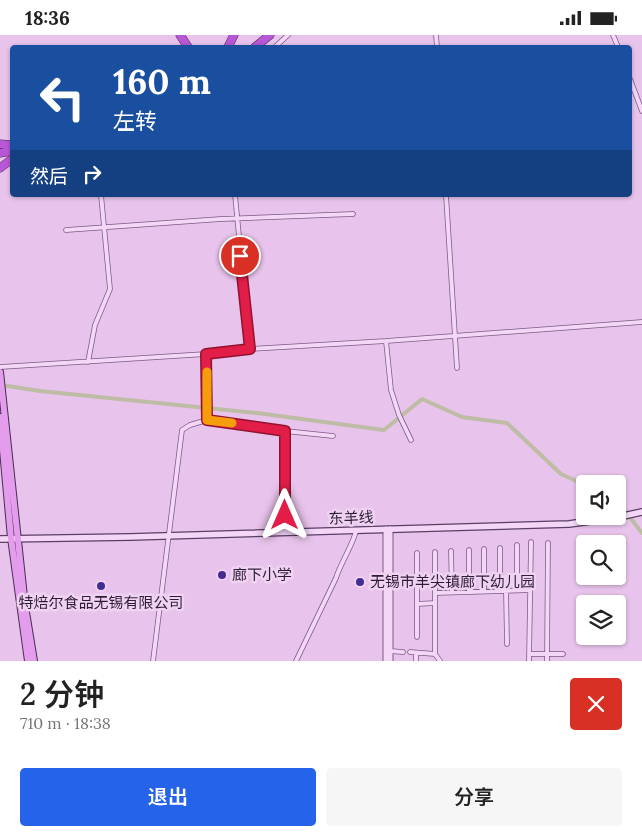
<!DOCTYPE html>
<html lang="zh">
<head>
<meta charset="utf-8">
<style>
  :root { --surface:#fff; --page:#f6f6f6; --text:#222; --muted:#767676; --accent:#2563eb }
  body { margin:0; font-family:Lora,"Noto Sans SC",serif; background:var(--page); color:var(--text); height:100vh; display:flex; flex-direction:column; font-size:19px; white-space:nowrap }
  * { box-sizing:border-box; margin:0 }
  p { font-size:16px; color:var(--muted) }
  .icon { flex:none; width:28px; height:28px; fill:none; stroke:currentColor; stroke-width:2; stroke-linecap:round; stroke-linejoin:round }
  .map { position:relative; height:626px; overflow:hidden }
  .details { display:flex; flex-direction:column; background:var(--surface); flex:1 }
  .details>* { flex:none }
  .hud { position:absolute; left:10px; top:10px; width:622px; height:152px; border-radius:5px; box-shadow:0 1px 4px #0004; background:#1a4fa0; color:#fff; overflow:hidden }
  .buttons { position:absolute; left:576px; top:440px; display:grid; gap:10px }
  .buttons a { display:grid; place-items:center; width:50px; height:50px; border-radius:5px; background:var(--surface); box-shadow:0 1px 4px #0004; font-size:25px }
  .pin { position:absolute; display:grid; place-items:center; width:42px; height:42px; color:#fff; margin:-21px; border:2px solid #fff; border-radius:50%; box-shadow:0 1px 5px #0007 }
  .me { position:absolute; width:55px; margin:-28px; rotate:0deg; stroke-linejoin:round; filter:drop-shadow(0 0 4px #0008) }
  .turn { display:flex; align-items:center; gap:18px; height:105px; padding:0 20px; font-size:22px }
  .turn .icon { width:65px; height:65px; stroke-width:2.5 }
  .turn b { display:block; font-size:35px; line-height:42px }
  .then { display:flex; align-items:center; height:48px; padding:0 20px; background:#0003; gap:10px; font-size:19px }
  .round { display:grid; place-items:center; flex:none; width:52px; height:52px; border-radius:5px; background:var(--page) }
  .overview { display:flex; align-items:center; justify-content:space-between; height:85px; padding:0 20px }
  h1 { font-size:30px; font-weight:600; line-height:38px }
  .cta { display:flex; gap:10px; margin-top:auto; padding:10px 20px }
  .cta a { flex:1; height:58px; border-radius:5px; background:var(--accent); color:#fff; font-size:20px; font-weight:600; line-height:58px; text-align:center }
  .cta a+a { background:var(--page); color:var(--text) }
  .status { display:flex; justify-content:space-between; align-items:center; height:35px; padding:0 25px; background:var(--surface); direction:ltr }
  .status svg { height:14px; fill:currentColor }
  .map>svg:first-child { display:block }
  .lines { fill:none; stroke-linecap:round; stroke-linejoin:round }
  .canal { stroke:#bebca5; stroke-width:4 }
  .minor-casing { stroke:#7a5b84; stroke-width:5.5 }
  .tertiary-casing { stroke:#7a5b84; stroke-width:7 }
  .secondary-casing { stroke:#5a3e66; stroke-width:8 }
  .primary-casing { stroke:#472f52; stroke-width:8 }
  .motorway-casing { stroke:#472f52; stroke-width:9 }
  .minor { stroke:#f4d6f7; stroke-width:4 }
  .tertiary { stroke:#f4d6f7; stroke-width:5 }
  .secondary { stroke:#f4d6f7; stroke-width:5.5 }
  .primary { stroke:#e49ded; stroke-width:6 }
  .motorway { stroke:#b958d6; stroke-width:8 }
  .route-casing { stroke:#92132f; stroke-width:12 }
  .route { stroke:#e11d48; stroke-width:9 }
  .slow { stroke:#f59e0b; stroke-width:9 }
  .poi-dot { fill:#422e90; stroke:#f0d2f3; stroke-width:2 }
  .labels { text-anchor:middle; stroke-width:5; stroke-linejoin:round; paint-order:stroke }
  .street-label { font-size:15px; fill:#2e1e35; stroke:#f0d2f3 }
  .poi-label { font-size:15px; fill:#2e1e35; stroke:#f0d2f3; text-anchor:start }
</style>
</head>
<body>
<div class="status"><b>18:36</b><svg viewBox="0 0 49 12"><path d="M0 12V9h3v3zM5 12V6h3v6zM10 12V3h3v9zM15 12V0h3v12zM26 1h20v11H26zM47 4h2v5h-2z"/></svg></div>
<div class="map">
<svg width="642" height="626" viewBox="0 0 642 626">
  <rect width="100%" height="100%" fill="#e8c3eb"/>
  <g class="lines">
    <path class="canal" d="M1,350L40,356L257,378L384,395L422,364L462,382L507,388L561,439L585,450
      M618,467L642,498"/>
    <defs>
      <path id="minor" d="M436,0L437,12
        M613,0L618,12
        M275,12L288,0
        M630,44L642,76
        M235,160L250,314
        M446,160L457,333
        M66,195L221,184L353,179
        M386,306L391,355L399,380L411,405
        M206,319L207,385
        M88,327L95,290L110,254L101,160
        M0,332L206,319L250,314L386,306L642,287
        M285,497V396
        M500,513V555
        M484,514V556
        M469,515V556
        M451,516L452,557
        M435,517V619
        M417,518V602
        M417,544L435,543
        M506,555L507,609
        M517,555V510
        M435,558L530,555
        M417,569L435,568
        M390,616L403,617
        M410,617L435,619L440,626
        M416,618V626
        M530,619H563
        M153,626L182,395L190,390L207,385L285,396L333,401
        M296,626L336,543C340,529 355,506 356,495
        M529,626L531,507
        M547,626L548,508"/>
      <path id="tertiary" d="M386,494V626
        M390,494V626"/>
      <path id="secondary" d="M0,504L130,502L569,489L619,482L642,477"/>
      <path id="primary" d="M0,337L25,571L34,626
        M0,382L11,503L28,626"/>
      <path id="motorway" d="M180,0L188,12
        M228,12L234,0
        M255,12L270,0
        M0,109L12,110
        M0,118L12,116
        M0,133L12,124"/>
    </defs>
    <use href="#minor" class="minor-casing"/>
    <use href="#tertiary" class="tertiary-casing"/>
    <use href="#secondary" class="secondary-casing"/>
    <use href="#primary" class="primary-casing"/>
    <use href="#motorway" class="motorway-casing"/>
    <use href="#minor" class="minor"/>
    <use href="#tertiary" class="tertiary"/>
    <use href="#secondary" class="secondary"/>
    <use href="#primary" class="primary"/>
    <use href="#motorway" class="motorway"/>
  </g>
  <g class="lines">
    <defs>
      <path id="route" d="M240,221L250,314L206,319L207,385L285,396V480"/>
    </defs>
    <use href="#route" class="route-casing"/>
    <use href="#route" class="route"/>
    <path class="slow" d="M207,337V385L232,388"/>
  </g>
  <g class="poi-dot">
    <circle cx="222" cy="540" r="5"/>
    <circle cx="360" cy="547" r="5"/>
    <circle cx="101" cy="551" r="5"/>
  </g>
  <g class="labels">
    <g class="street-label">
      <text transform="translate(351 483) rotate(-2)" y="5">东羊线</text>
    </g>
    <g class="poi-label">
      <text x="232" y="545">廊下小学</text>
      <text x="370" y="552">无锡市羊尖镇廊下幼儿园</text>
      <text x="101" y="573" text-anchor="middle">特焙尔食品无锡有限公司</text>
    </g>
  </g>
</svg>
<div class="buttons">
<a><svg class="icon" aria-label="sound" viewBox="0 0 24 24"><path d="M4 9h4l5-4v14l-5-4H4zM17 9q2 3 0 6"/></svg></a>
<a><svg class="icon" aria-label="search" viewBox="0 0 24 24"><circle cx="10" cy="10" r="6"/><path d="M15 15l6 6"/></svg></a>
<a><svg class="icon" aria-label="layers" viewBox="0 0 24 24"><path d="M12 4l9 5-9 5-9-5zM3 14l9 5 9-5"/></svg></a>
</div>
<div class="pin" style="left:240px;top:221px;background:#d93025"><svg class="icon" aria-label="arrive" viewBox="0 0 24 24"><path d="M6 21V4h12l-3 4 3 4H6"/></svg></div>
<svg class="me" style="left:285px;top:480px" viewBox="-20 -20 40 40"><path d="M0-17L14 15 0 8-14 15z" fill="#e11d48" stroke="#fff" stroke-width="4"/></svg>
<div class="hud">
<div class="turn"><svg class="icon" aria-label="left" viewBox="0 0 24 24"><path d="M17 20v-9H6M10 6l-5 5 5 5"/></svg><div><b>160 m</b>左转</div></div>
<div class="then">然后<svg class="icon" aria-label="right" viewBox="0 0 24 24"><path d="M7 20v-9h11M14 6l5 5-5 5"/></svg></div>
</div>
</div>
<section class="details">
<div class="overview"><div><h1>2 分钟</h1><p>710 m · 18:38</p></div><a class="round" style="background:#d93025;color:#fff"><svg class="icon" aria-label="close" viewBox="0 0 24 24"><path d="M6 6l12 12M18 6L6 18"/></svg></a></div>
<div class="cta"><a>退出</a><a>分享</a></div>
</section>
</body>
</html>
